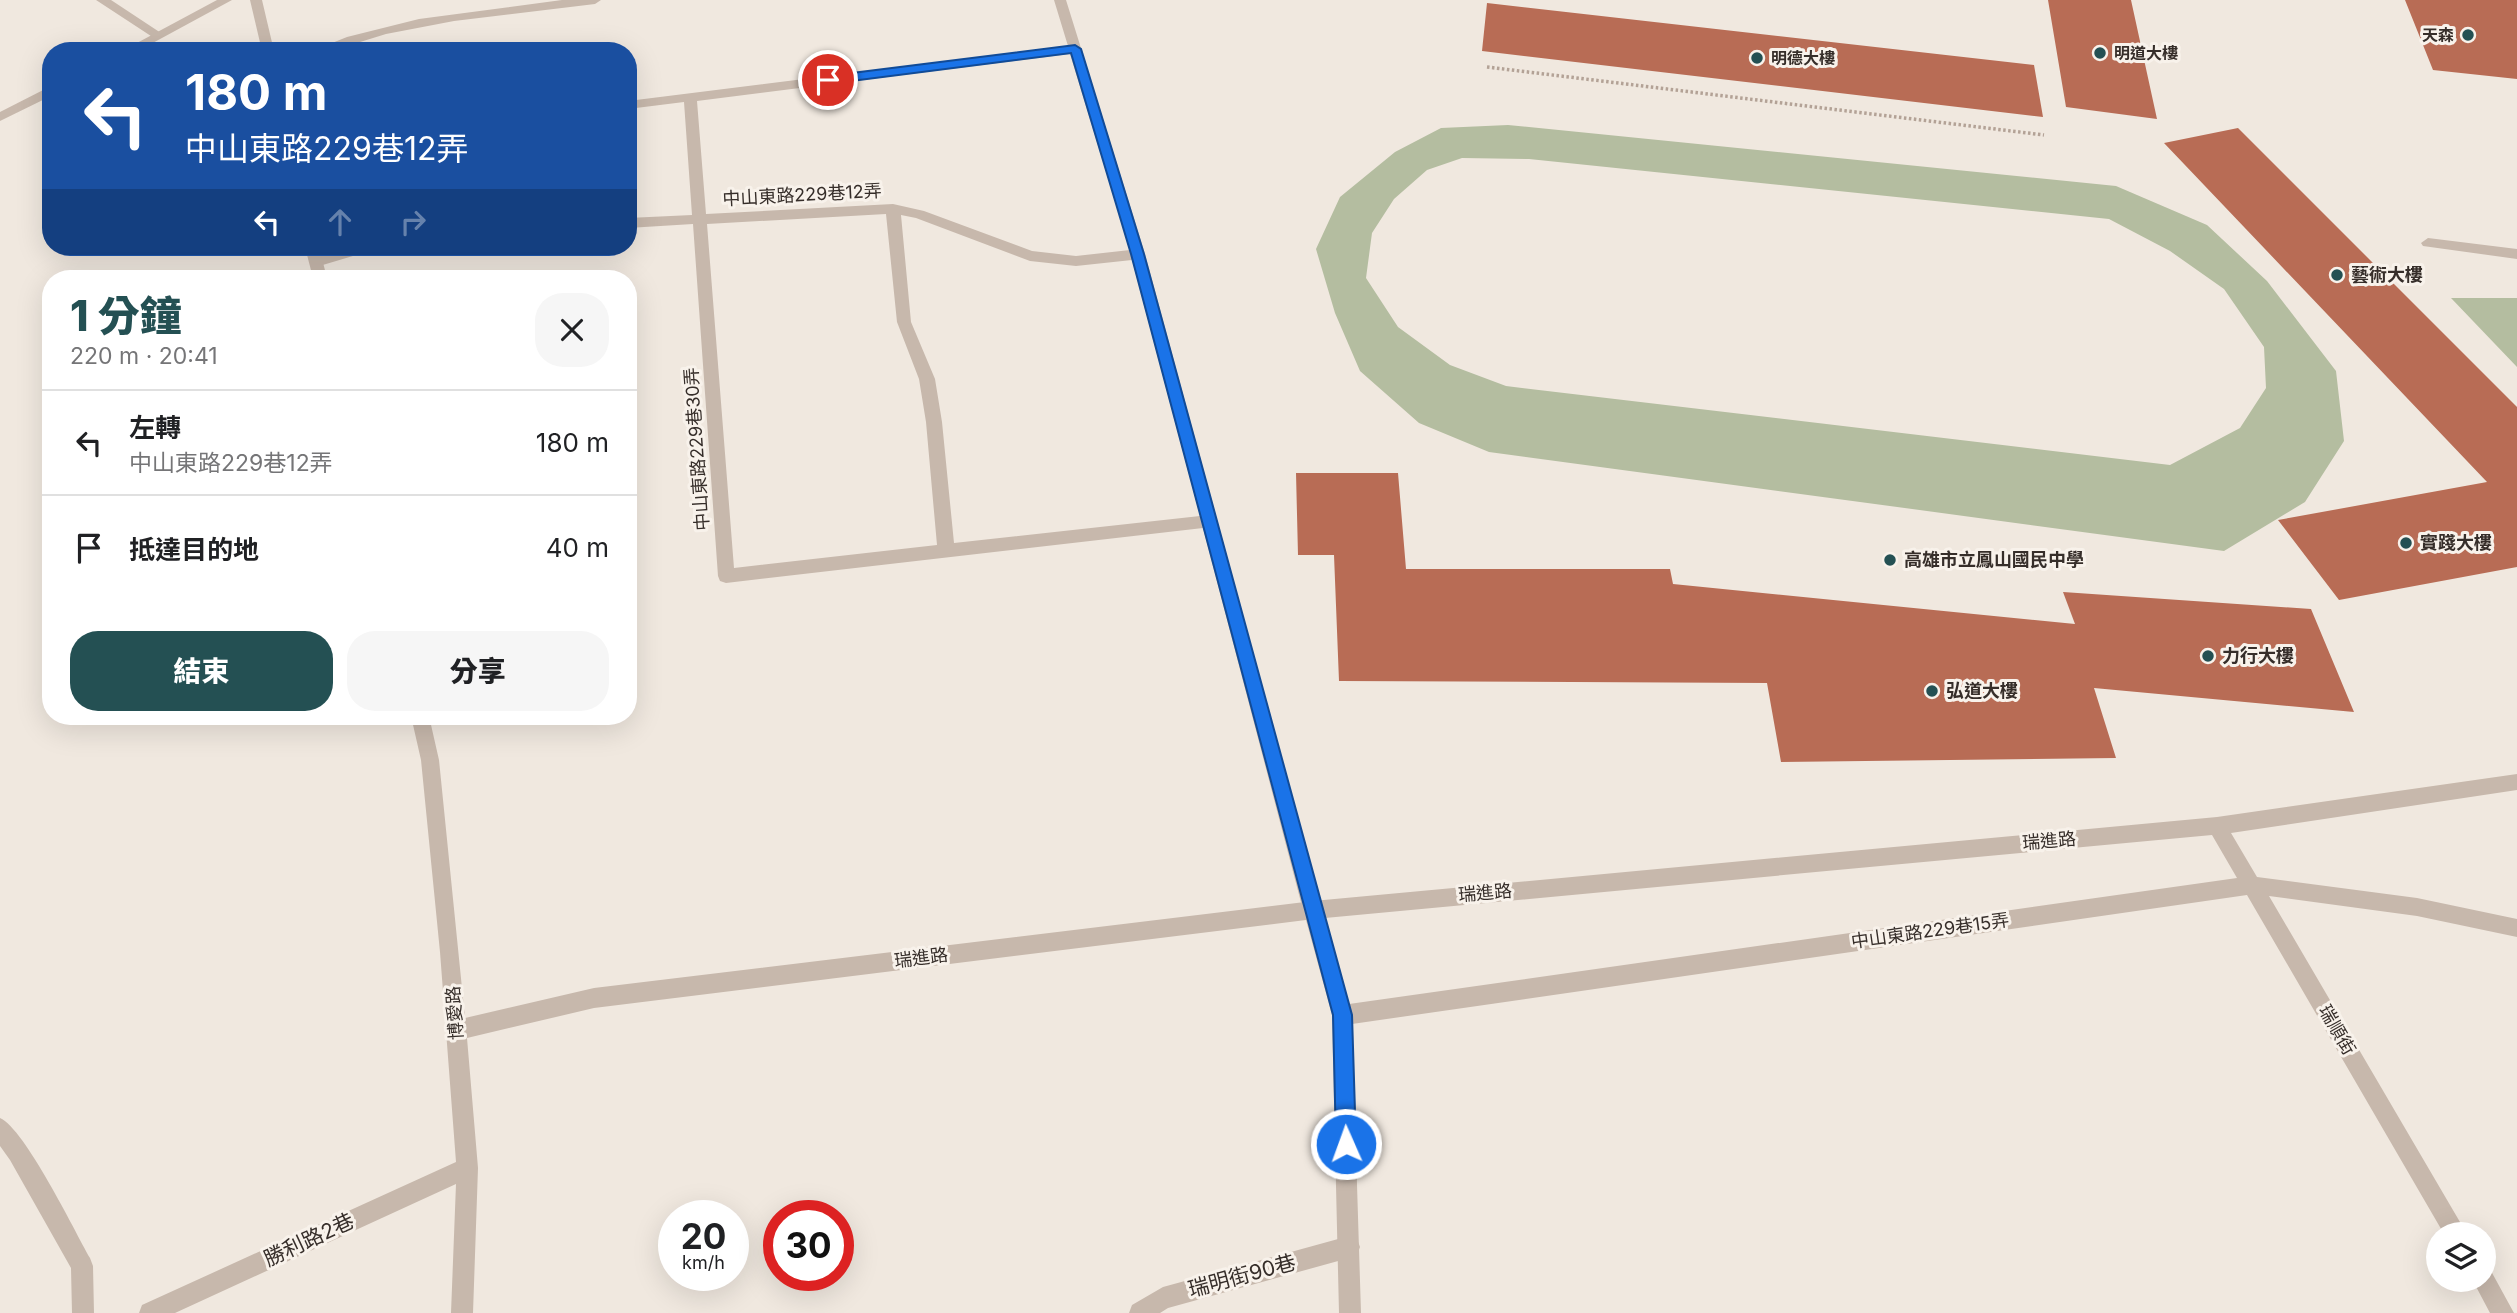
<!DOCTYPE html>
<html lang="zh-TW">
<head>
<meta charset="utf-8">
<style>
  :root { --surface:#fff; --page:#f6f6f6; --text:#202124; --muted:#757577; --line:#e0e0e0; --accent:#245053 }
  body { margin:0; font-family:Inter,"Noto Sans TC",sans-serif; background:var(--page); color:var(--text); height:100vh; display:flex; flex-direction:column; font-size:26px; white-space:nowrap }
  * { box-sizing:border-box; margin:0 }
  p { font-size:23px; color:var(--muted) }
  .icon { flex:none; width:38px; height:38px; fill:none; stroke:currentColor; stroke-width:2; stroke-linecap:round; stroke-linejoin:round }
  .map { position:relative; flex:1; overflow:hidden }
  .drawer { position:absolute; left:42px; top:270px; width:595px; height:455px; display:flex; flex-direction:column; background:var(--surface); border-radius:28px; box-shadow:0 7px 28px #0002 }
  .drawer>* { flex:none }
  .banner { position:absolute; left:42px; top:42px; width:595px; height:214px; border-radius:28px; box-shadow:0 7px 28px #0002; background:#1a4fa0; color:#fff; overflow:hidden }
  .controls { position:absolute; left:2426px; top:1222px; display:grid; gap:14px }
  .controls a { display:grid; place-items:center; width:70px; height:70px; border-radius:50%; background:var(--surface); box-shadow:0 7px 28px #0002; font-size:35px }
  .speed { position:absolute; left:658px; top:1200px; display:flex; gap:14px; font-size:35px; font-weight:700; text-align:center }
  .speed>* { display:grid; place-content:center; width:91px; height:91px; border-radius:50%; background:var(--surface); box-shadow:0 7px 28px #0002; line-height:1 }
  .speed small { font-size:18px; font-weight:400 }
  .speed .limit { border:10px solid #d22; background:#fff; color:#111 }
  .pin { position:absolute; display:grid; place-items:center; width:60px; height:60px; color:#fff; margin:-30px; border:4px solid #fff; border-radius:50%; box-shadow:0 2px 7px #0007 }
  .me { position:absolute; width:77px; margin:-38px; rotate:358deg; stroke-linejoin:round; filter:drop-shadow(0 0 5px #0008) }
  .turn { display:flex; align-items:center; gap:24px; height:147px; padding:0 28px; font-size:32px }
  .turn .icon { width:91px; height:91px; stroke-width:2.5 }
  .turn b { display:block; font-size:49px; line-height:60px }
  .lanes { display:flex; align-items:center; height:66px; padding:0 28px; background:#0003; justify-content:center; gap:35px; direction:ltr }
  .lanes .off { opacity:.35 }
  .round { display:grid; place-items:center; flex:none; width:74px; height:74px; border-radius:28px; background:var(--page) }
  .summary { display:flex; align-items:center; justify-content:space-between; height:119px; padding:0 28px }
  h1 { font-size:42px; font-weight:800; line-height:52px; color:var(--accent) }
  .cta { display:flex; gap:14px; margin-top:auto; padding:14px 28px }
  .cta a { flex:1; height:80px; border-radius:28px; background:var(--accent); color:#fff; font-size:28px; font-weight:800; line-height:80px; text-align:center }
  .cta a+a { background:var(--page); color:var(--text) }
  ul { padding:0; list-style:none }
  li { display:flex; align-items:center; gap:21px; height:105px; padding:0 28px; border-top:2px solid var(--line) }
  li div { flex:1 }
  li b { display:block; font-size:26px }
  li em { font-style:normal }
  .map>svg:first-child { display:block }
  .green { fill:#b4bda0; fill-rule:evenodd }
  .building { fill:#b86c55 }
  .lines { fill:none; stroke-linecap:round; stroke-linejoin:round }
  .path { stroke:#b3a296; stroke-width:3.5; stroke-dasharray:2.5 2.5; stroke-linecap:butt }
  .lane { fill:#c7b8ac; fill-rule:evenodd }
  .street { fill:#c7b8ac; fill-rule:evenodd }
  .route { fill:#1a73e8; stroke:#114b97; stroke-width:2 }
  .poi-dot { fill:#245053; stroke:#f8f2eb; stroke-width:2.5 }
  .labels { text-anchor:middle; stroke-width:6; stroke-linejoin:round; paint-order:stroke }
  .far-poi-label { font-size:16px; font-weight:bold; fill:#362e2a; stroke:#f8f2eb; text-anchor:start }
  .street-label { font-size:18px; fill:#362e2a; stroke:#f8f2eb }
  .poi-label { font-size:18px; font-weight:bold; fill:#362e2a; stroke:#f8f2eb; text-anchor:start }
  .near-street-label { font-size:21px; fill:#362e2a; stroke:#f8f2eb }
</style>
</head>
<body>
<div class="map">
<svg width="2517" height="1313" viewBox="0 0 2517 1313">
  <rect width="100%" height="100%" fill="#f0e8df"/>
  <path class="green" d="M1508,125L2116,186L2207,225L2267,281L2336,371L2344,441L2305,502L2224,551L1489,452L1419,423L1360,371L1335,313L1316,249L1340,197L1395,152L1441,128ZM1462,158L1529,159L2109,219L2170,251L2224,289L2264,347L2266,388L2240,428L2170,465L1506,386L1450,365L1398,327L1366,278L1372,233L1394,199L1427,170Z
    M2451,298H2517V367Z"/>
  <path class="building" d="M2048,0H2131L2157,119L2066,107Z
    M2405,0H2517V79L2433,70Z
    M1487,3L2034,65L2043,117L1482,51Z
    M2238,128L2517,407V567L2339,600L2278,520L2487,482L2164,143Z
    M1296,473H1398L1406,569H1670L1673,584L2075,624L2063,592L2311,609L2354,712L2094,688L2116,758L1781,762L1767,683L1339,681L1334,555H1298Z"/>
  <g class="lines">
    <path class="path" d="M1487,67L2044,135"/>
    <path class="lane" d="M96,0H111L164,35L158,39L154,38Z
      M562,0H601L595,4L454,21L386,34L331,51H312L347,37L419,19Z
      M1054,0H1066L1145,254L1323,910L1320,917L1313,919L1306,917L1303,910L1203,528L726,583L720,581L718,576L693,224L628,228V218L692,215L684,102L628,109V101L1068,46ZM1070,54L1130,250L1076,256L1032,251L924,211L893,204L706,214L697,101ZM886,214L897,322L919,379L926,422L937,545L734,568L707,224ZM901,215L916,218L1030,261L1076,266L1132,260L1200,516L954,543L942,422L935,379L911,322Z
      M2428,238L2517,249V259L2423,246L2421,243Z
      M352,247H375L373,250L316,267L309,262L311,258Z
      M1349,1236L1357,1239L1360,1247L1357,1255L1349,1258L1168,1308L1160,1313H1129L1132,1305L1163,1287Z"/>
    <path class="street" d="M217,0H232L138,51H122Z
      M250,0H262L274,51H262Z
      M51,86V96L0,121V112Z
      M305,247H319L327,278H313Z
      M411,716H429L439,760L465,1018L594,988L1313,901L2217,817L2517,774V790L2231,833L2257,877L2417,898L2517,919V937L2417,916L2269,896L2467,1234H2444L2247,895L1352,1024L1361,1313H1339L1332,1015L1306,920L594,1008L467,1038L478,1168L473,1313H451L456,1184L175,1313H139L142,1305L456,1162L440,952L421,760ZM2212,835L2237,878L1349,1004L1325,918Z
      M0,1118C25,1129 74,1230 90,1258L93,1266L94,1313H72L71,1268L10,1160L0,1146Z
      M2483,1268L2491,1271L2514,1313H2490L2472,1279H2483Z"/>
  </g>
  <path class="route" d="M1075,45L1081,49L1144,254L1352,1015L1356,1144L1353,1151L1346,1154L1339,1151L1336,1144L1333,1015L1131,254L1071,53L828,84L822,80L828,76Z"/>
  <g class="poi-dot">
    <circle cx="2468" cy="35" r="7"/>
    <circle cx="2100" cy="53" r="7"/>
    <circle cx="1757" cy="58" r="7"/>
    <circle cx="2337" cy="275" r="7"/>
    <circle cx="2406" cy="543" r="7"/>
    <circle cx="1890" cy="560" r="7"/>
    <circle cx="2208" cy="656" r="7"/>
    <circle cx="1932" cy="691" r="7"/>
  </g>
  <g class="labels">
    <g class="far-poi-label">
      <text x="2454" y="41" text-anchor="end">天森</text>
      <text x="2114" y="59">明道大樓</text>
      <text x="1771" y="64">明德大樓</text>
    </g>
    <g class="street-label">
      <text transform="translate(802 195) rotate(-3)" y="6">中山東路229巷12弄</text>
      <text transform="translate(697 449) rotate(-94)" y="6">中山東路229巷30弄</text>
      <text transform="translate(2049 841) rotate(-5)" y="6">瑞進路</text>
      <text transform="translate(1485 893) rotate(-5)" y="6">瑞進路</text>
      <text transform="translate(1930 931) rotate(-8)" y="6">中山東路229巷15弄</text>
      <text transform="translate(921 958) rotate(-7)" y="6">瑞進路</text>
      <text transform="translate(455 1013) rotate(-94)" y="6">博愛路</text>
      <text transform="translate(2337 1030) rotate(60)" y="6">瑞順街</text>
    </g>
    <g class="poi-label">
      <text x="2351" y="281">藝術大樓</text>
      <text x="2420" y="549">實踐大樓</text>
      <text x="1904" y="566">高雄市立鳳山國民中學</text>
      <text x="2222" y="662">力行大樓</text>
      <text x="1946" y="697">弘道大樓</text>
    </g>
    <g class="near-street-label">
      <text transform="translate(309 1240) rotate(-25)" y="7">勝利路2巷</text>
      <text transform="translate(1242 1276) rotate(-15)" y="7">瑞明街90巷</text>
    </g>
  </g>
</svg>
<div class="controls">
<a><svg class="icon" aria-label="layers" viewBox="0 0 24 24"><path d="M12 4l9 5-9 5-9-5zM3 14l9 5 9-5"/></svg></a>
</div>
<div class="speed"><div>20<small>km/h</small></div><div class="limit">30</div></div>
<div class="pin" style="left:828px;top:80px;background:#d93025"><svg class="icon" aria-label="arrive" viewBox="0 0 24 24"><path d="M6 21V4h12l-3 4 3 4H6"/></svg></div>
<svg class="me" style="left:1346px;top:1144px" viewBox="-20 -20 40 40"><circle r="17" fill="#1a73e8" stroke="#fff" stroke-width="3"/><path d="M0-11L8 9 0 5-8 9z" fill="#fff"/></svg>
<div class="banner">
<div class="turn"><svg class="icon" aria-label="left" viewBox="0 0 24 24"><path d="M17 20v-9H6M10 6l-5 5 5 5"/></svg><div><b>180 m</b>中山東路229巷12弄</div></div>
<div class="lanes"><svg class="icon" aria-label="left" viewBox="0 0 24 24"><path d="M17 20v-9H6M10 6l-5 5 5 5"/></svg><svg class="icon off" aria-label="ahead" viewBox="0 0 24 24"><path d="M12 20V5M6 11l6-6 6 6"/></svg><svg class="icon off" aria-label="right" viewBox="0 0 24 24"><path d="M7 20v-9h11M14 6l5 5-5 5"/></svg></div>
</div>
<section class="drawer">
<div class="summary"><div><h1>1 分鐘</h1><p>220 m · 20:41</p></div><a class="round"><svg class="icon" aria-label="close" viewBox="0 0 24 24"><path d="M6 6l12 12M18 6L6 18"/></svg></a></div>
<ul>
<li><svg class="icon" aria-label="left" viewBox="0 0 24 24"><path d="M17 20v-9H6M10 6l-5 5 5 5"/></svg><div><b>左轉</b><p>中山東路229巷12弄</p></div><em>180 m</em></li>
<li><svg class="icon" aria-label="arrive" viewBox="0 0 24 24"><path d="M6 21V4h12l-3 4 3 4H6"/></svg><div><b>抵達目的地</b></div><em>40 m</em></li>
</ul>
<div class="cta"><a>結束</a><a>分享</a></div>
</section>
</div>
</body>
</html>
